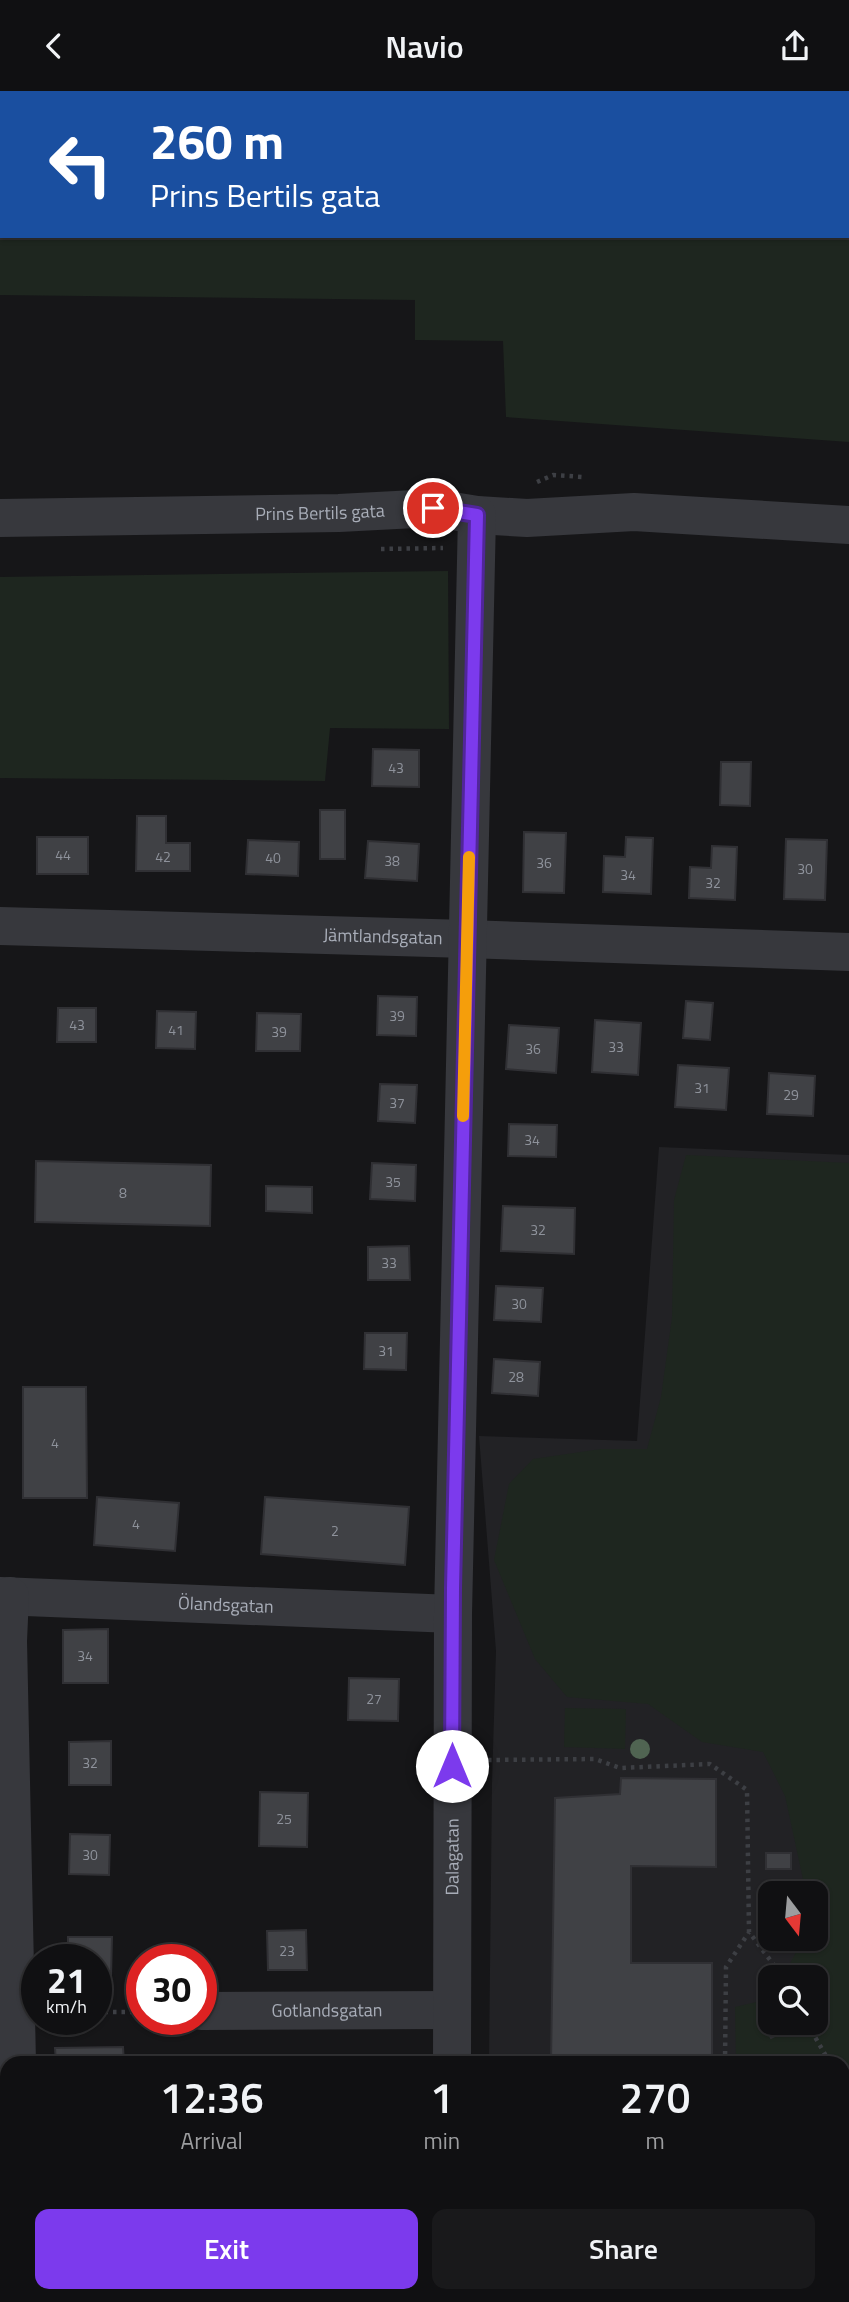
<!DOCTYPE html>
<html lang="en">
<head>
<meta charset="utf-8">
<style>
  :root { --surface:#101012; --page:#19191b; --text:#f1f3f6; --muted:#9c9d9f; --line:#303032; --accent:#7c3aed }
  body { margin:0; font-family:"Titillium Web",sans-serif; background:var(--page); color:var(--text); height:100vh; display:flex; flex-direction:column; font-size:26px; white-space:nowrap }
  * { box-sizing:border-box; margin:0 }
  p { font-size:23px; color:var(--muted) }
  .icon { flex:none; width:38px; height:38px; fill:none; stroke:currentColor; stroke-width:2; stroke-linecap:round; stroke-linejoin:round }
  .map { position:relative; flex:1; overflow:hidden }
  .details { position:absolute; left:0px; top:1965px; width:850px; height:247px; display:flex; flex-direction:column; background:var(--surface); border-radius:21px 21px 0 0; box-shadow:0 2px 5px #0004,0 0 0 2px var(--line) }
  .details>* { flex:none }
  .top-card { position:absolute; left:0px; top:0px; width:850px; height:147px; box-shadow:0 2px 5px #0004,0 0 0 2px var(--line); background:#1a4fa0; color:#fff; overflow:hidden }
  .needle { width:46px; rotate:164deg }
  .tools { position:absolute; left:758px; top:1790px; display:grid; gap:14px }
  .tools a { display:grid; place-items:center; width:70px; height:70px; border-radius:14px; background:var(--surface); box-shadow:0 2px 5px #0004,0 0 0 2px var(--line); font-size:35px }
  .speed { position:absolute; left:21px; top:1853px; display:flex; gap:14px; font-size:35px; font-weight:700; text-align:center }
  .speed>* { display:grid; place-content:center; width:91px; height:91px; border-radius:50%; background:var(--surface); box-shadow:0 2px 5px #0004,0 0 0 2px var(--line); line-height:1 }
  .speed small { font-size:18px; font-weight:400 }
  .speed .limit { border:10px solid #d22; background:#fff; color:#111 }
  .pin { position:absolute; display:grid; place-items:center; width:60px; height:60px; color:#fff; margin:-30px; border:4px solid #fff; border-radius:50%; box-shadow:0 2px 7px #0007 }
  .me { position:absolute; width:77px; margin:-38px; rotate:0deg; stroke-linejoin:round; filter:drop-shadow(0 0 5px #0008) }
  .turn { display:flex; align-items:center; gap:24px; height:147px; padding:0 35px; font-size:32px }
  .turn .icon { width:91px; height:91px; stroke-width:2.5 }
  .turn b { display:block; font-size:49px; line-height:60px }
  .eta { display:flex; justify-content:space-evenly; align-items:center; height:119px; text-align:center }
  .eta b { font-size:42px; font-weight:600; line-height:49px }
  .cta { display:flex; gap:14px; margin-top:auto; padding:14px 35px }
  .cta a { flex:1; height:80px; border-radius:14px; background:var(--accent); color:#fff; font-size:28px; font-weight:600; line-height:80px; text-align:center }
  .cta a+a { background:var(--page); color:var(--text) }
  header { display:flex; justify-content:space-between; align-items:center; height:91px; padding:0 35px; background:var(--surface); font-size:32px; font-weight:600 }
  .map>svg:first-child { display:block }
  .built { fill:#222225; fill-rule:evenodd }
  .green { fill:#1e261f; fill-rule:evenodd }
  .building { fill:#404145; stroke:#303034; stroke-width:2 }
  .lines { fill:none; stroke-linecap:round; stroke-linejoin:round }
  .path { stroke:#3d3f44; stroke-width:4.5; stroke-dasharray:3.5 5; stroke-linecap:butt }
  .minor { stroke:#37383d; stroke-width:38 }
  .tree { fill:#506452 }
  .route-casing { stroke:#51269a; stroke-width:18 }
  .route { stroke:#7c3aed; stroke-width:12 }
  .slow { stroke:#f59e0b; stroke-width:12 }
  .labels { text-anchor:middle; stroke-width:6; stroke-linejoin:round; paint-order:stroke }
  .number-label { font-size:14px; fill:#8e929b }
  .street-label { font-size:18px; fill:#a8adb8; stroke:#111113 }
</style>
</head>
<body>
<header><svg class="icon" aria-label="back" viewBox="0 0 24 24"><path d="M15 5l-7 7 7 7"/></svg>Navio<svg class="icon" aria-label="share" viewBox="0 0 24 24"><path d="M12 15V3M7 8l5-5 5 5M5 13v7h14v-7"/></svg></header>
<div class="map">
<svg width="849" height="2211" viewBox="0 0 849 2211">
  <rect width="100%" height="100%" fill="#161618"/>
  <path class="built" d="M659,1056L849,1064V2211H487V2205H844V1972H489L492,1692L496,1560L479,1345L637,1350ZM770,1802H816V1848H770ZM770,1886H816V1932H770Z"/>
  <path class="green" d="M0,0H849V351L506,326L503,250L415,249V209L0,204ZM2,2H849V145H2Z
    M448,480L449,638L330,637L325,690L0,687V486Z
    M686,1064L849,1072V2006L844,2004V1972H736L735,1916L770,1908V1932H816V1886H783L803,1848H816V1802H806L785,1705L763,1661L702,1651L648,1613L567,1606L535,1568L494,1469L509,1393L533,1368L601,1358H647L661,1306L672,1226L674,1109Z
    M565,1617L626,1618L625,1658L564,1656Z"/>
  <path class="building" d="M373,658L419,659V696L372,695Z
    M721,671H751L750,715L720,714Z
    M320,719H345V768H320Z
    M137,725H166V752H190V780H136Z
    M524,741L566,742L564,802L523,801Z
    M37,746H88V783H37Z
    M626,746L653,747L651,803L603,801L604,765L625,766Z
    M786,748L827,749L825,809L784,808Z
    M248,749L299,751L298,785L246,783Z
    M368,750L419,753L417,790L365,787Z
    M712,755L737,756L735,809L689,807L690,776L711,777Z
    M378,905L417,906L416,945L377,944Z
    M686,910L713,912L710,949L683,947Z
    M58,917H96V951H57Z
    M157,920L196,921L195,958L156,957Z
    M257,922L301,923L300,960H256Z
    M595,929L641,932L638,984L592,981Z
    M509,934L559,937L556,982L506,978Z
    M678,974L729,977L726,1019L675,1016Z
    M769,982L815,985L813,1025L767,1023Z
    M380,993L417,994L415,1032L378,1030Z
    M509,1033L557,1034L556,1066L508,1065Z
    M36,1070L211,1074L210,1135L35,1131Z
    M372,1072L416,1074L415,1110L370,1108Z
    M266,1095L312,1096V1122L266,1120Z
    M503,1115L575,1117L574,1163L501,1160Z
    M409,1155L410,1189H368V1156Z
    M496,1195L543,1197L541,1231L494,1229Z
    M365,1242H407L406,1279L364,1278Z
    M494,1268L540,1271L538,1305L492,1302Z
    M23,1296H86L87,1407H23Z
    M97,1406L179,1412L175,1460L94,1454Z
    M265,1406L409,1416L405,1474L261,1463Z
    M108,1538V1592H63V1539Z
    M349,1587L399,1588L398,1630L348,1629Z
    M111,1650V1694H69V1651Z
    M621,1687L716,1688V1776L631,1775V1872H712V1972H551L555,1707L620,1703Z
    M260,1701L308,1702L307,1756L259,1755Z
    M70,1743L110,1744L109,1784L69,1783Z
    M766,1762H791V1778H766Z
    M306,1839L307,1879H268L267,1840Z
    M68,1846H112L111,1886L96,1885V1869H68Z
    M770,1922V1932L797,1934L771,1947L760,1927Z
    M123,1956L124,1972H56L55,1957Z
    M844,2098H849V2157H844Z
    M844,2193H849V2211H844Z
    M60,2205H104V2211H60Z
    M259,2205H309V2211H259Z
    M529,2205H615V2211H529Z"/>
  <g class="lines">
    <path class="path" d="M537,391L553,384L583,386
      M381,458L443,457
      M488,1669L595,1668L620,1677L710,1673L747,1699L749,1841L783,1886
      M96,1921H142
      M807,1932L830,1972
      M725,1972L726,1876L749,1841
      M844,1996L849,2005
      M844,2080L849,2079
      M646,2205L647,2211"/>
    <g class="minor">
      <path id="s1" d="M0,427L339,422L434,417L477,424L527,427L634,421L849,434"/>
      <path id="s2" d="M0,835L467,848L849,861"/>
      <path id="s3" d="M0,1505L453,1523"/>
      <path d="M10,1505L8,1550L17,1972"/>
      <path id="s4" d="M201,1920L452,1919"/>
      <path id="s5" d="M452,1972L453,1523L477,424"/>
      <path d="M19,2205L20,2211"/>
      <path d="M452,2211V2205"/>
    </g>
  </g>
  <circle class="tree" cx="640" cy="1658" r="10"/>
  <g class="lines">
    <defs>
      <path id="route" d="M433,417L477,424L453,1497L452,1675"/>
    </defs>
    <use href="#route" class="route-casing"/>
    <use href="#route" class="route"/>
    <path class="slow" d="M463,1025L469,766"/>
  </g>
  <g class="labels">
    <g class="number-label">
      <text x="396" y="682">43</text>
      <text x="63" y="769">44</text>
      <text x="163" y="771">42</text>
      <text x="273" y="772">40</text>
      <text x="392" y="775">38</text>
      <text x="544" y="777">36</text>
      <text x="805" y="783">30</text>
      <text x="628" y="789">34</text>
      <text x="713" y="797">32</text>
      <text x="397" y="930">39</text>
      <text x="77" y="939">43</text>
      <text x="176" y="944">41</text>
      <text x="279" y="946">39</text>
      <text x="616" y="961">33</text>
      <text x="533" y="963">36</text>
      <text x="702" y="1002">31</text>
      <text x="791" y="1009">29</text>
      <text x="397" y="1017">37</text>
      <text x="532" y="1054">34</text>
      <text x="393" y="1096">35</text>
      <text x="123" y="1107">8</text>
      <text x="538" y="1144">32</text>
      <text x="389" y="1177">33</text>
      <text x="519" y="1218">30</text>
      <text x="386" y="1265">31</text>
      <text x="516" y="1291">28</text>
      <text x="55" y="1357">4</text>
      <text x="136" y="1438">4</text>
      <text x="335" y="1445">2</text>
      <text x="85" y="1570">34</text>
      <text x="374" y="1613">27</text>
      <text x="90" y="1677">32</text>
      <text x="284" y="1733">25</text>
      <text x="90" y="1769">30</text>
      <text x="287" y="1865">23</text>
    </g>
    <g class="street-label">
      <text dy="6" stroke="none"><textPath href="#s1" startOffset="320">Prins Bertils gata</textPath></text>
      <text dy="6" stroke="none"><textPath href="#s2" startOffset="383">Jämtlandsgatan</textPath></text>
      <text dy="6" stroke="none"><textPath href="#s3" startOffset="226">Ölandsgatan</textPath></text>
      <text dy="6" stroke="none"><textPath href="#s5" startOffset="206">Dalagatan</textPath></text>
      <text dy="6" stroke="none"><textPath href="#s4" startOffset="126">Gotlandsgatan</textPath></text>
    </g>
  </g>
</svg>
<div class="tools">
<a><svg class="needle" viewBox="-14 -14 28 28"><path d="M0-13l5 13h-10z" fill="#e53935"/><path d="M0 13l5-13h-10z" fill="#9c9d9f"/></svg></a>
<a><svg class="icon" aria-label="search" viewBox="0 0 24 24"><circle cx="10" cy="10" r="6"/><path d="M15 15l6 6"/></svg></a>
</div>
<div class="speed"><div>21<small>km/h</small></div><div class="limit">30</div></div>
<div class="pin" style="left:433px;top:417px;background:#d93025"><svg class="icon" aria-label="arrive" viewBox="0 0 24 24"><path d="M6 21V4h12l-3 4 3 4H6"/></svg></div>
<svg class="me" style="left:452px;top:1675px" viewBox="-20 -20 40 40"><circle r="19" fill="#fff"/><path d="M0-13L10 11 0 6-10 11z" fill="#7c3aed"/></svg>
<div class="top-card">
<div class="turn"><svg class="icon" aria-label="left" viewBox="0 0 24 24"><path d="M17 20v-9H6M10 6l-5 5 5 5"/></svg><div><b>260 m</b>Prins Bertils gata</div></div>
</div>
<section class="details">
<div class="eta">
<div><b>12:36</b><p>Arrival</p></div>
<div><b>1</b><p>min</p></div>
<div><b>270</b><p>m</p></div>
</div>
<div class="cta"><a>Exit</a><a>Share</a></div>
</section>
</div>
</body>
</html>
